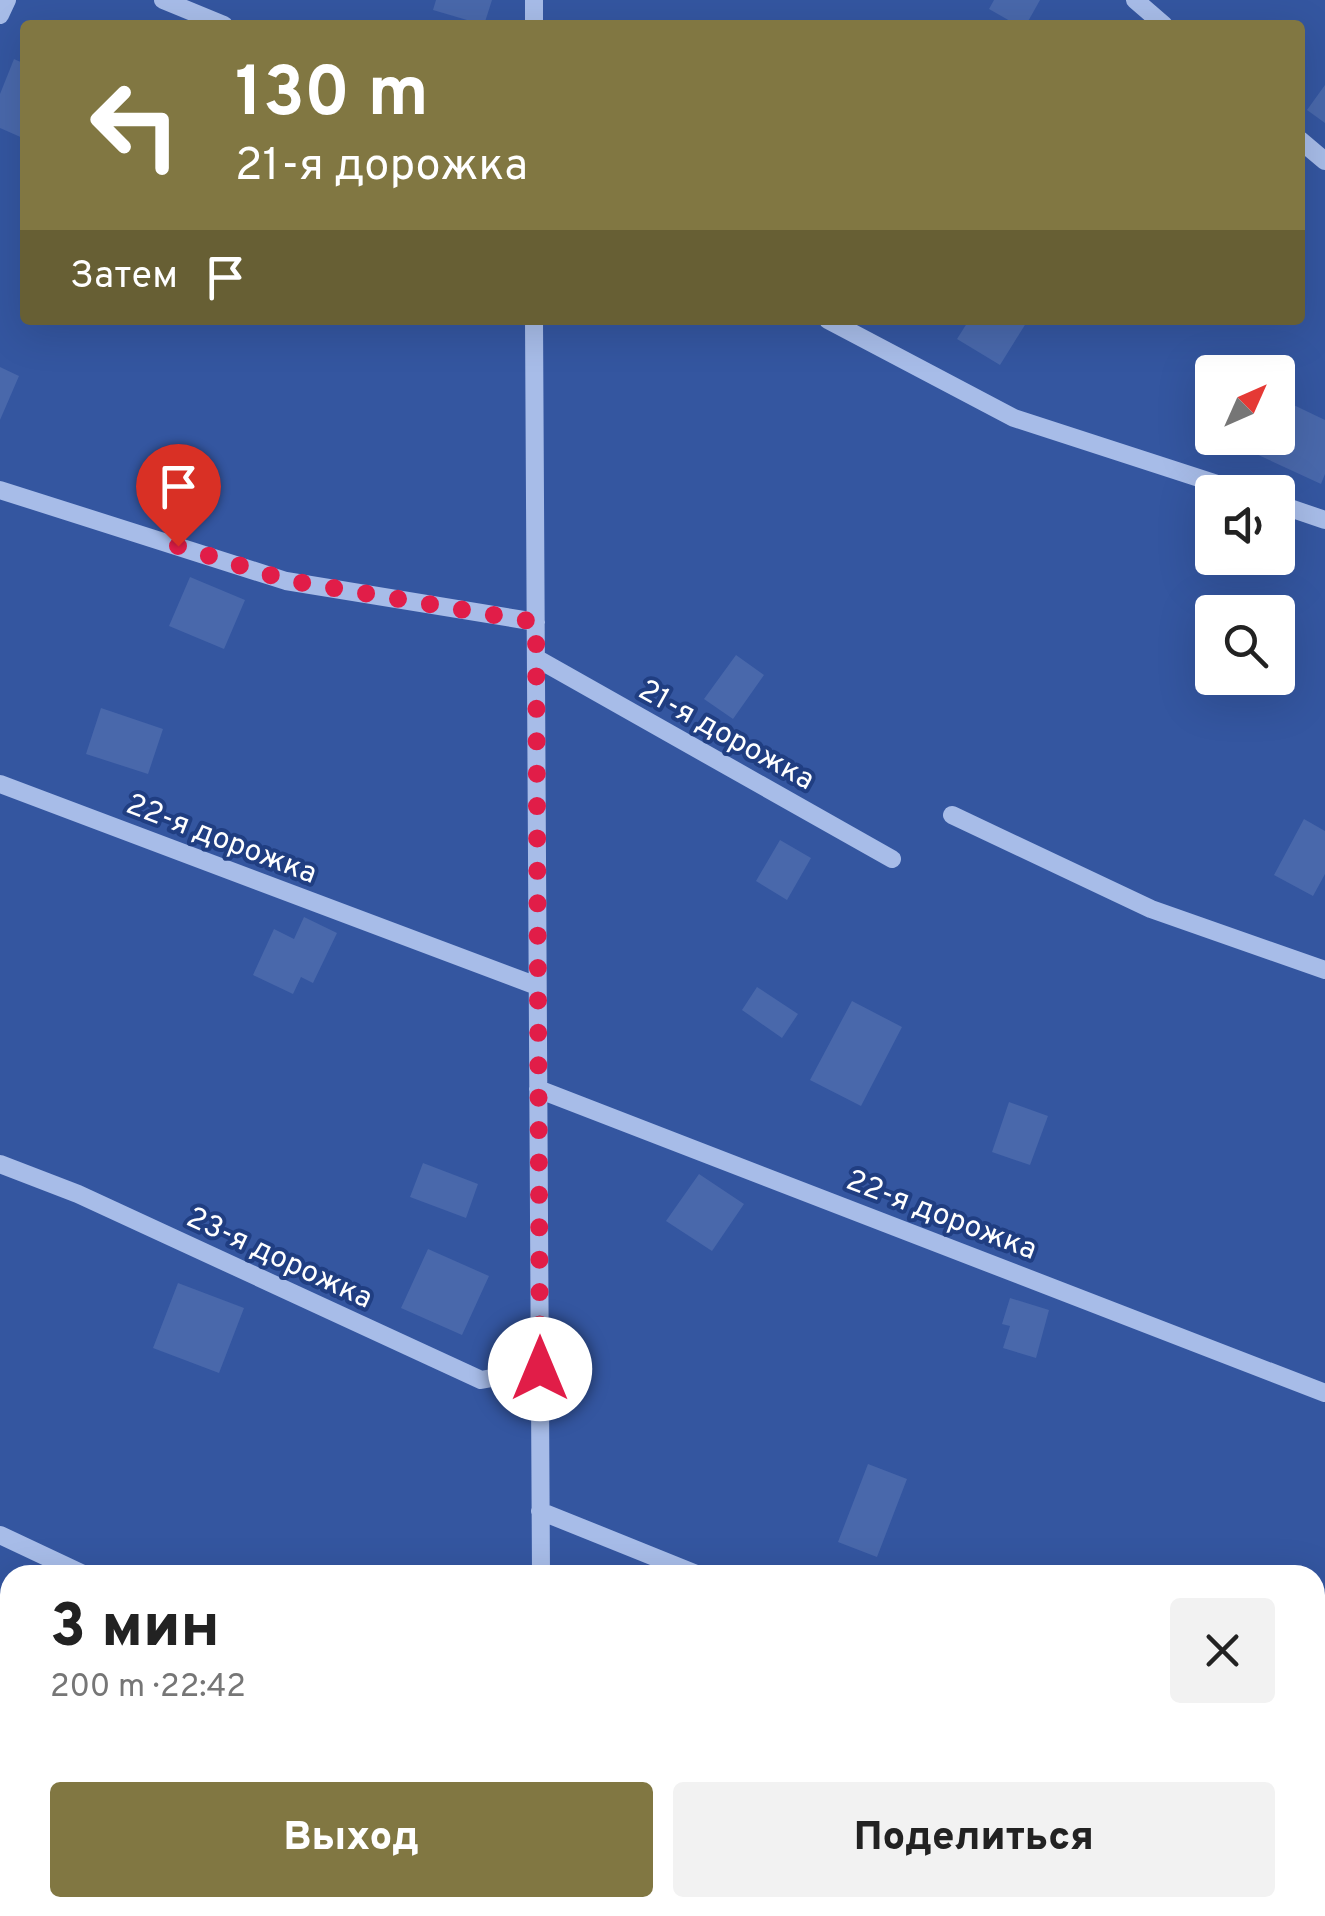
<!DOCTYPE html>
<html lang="ru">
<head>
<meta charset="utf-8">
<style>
  :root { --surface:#fff; --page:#f2f2f2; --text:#222; --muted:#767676; --accent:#817742 }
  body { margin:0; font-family:Overpass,sans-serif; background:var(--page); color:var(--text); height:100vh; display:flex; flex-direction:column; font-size:38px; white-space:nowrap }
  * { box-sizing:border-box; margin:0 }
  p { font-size:32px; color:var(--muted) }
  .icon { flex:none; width:55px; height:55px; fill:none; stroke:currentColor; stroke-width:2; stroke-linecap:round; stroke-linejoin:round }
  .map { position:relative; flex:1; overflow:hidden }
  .side { position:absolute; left:0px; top:1565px; width:1325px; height:352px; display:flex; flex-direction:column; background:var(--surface); border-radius:30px 30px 0 0; box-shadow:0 10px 40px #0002 }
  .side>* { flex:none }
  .hud { position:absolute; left:20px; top:20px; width:1285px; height:305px; border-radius:10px; box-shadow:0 10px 40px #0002; background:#817742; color:#fff; overflow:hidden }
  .needle { width:65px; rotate:45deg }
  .buttons { position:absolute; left:1195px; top:355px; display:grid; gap:20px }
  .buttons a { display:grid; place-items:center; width:100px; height:100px; border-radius:10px; background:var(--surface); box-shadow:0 10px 40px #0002; font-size:50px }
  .pin { position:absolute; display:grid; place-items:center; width:85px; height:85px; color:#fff; margin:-102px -42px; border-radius:50% 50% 50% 0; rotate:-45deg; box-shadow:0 0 10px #0007 }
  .pin .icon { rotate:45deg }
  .me { position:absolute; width:110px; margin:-55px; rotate:0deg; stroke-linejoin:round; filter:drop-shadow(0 0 8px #0008) }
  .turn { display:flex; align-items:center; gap:35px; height:210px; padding:0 50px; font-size:45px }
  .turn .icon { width:130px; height:130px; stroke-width:2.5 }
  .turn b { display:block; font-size:70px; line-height:85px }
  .then { display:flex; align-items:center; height:95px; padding:0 50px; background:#0003; gap:20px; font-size:38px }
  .round { display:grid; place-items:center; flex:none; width:105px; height:105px; border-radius:10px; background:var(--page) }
  .head { display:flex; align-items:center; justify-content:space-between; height:170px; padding:0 50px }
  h1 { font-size:60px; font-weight:800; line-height:75px }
  .button { display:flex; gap:20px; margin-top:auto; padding:20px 50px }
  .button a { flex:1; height:115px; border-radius:10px; background:var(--accent); color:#fff; font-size:40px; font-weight:800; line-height:115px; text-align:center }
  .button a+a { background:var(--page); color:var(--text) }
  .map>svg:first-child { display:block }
  .green { fill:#3456a0; fill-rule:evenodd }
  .building { fill:#4968ab }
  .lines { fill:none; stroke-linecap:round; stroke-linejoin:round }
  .minor { stroke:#a7bce8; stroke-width:18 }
  .route { stroke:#e11d48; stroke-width:18; stroke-dasharray:0 32.4 }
  .labels { text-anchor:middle; stroke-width:8; stroke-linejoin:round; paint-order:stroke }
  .street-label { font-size:30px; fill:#fff; stroke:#203e82 }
</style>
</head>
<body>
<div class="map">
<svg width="1325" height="1916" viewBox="0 0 1325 1916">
  <rect width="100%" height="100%" fill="#203e82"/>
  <path class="green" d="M0,0H1325V1916H0ZM25,25H1300V320H25ZM1212,372H1278V438H1212ZM1212,492H1278V558H1212ZM1212,612H1278V678H1212ZM10,1575H1315V1908H10Z"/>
  <path class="building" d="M436,0H492L484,25L433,10Z
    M994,0H1040L1026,25H1017L989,9Z
    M14,59L25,64V139L0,128V94Z
    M1325,85V123L1307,110Z
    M969,320H1028L1000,365L957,339Z
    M0,367L19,376L0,420Z
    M1279,398L1325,420V474L1321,484L1254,453L1261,438H1278Z
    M190,577L245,600L224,649L169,626Z
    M736,655L764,675L733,719L704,699Z
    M101,708L163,729L148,774L86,754Z
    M1304,819L1325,831V874L1313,896L1274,875Z
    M780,840L811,858L787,900L756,881Z
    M304,917L337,933L313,983L301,977L293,994L253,975L274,929L294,939Z
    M757,987L798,1014L782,1038L742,1010Z
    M852,1001L902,1027L861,1106L810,1080Z
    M1009,1102L1048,1116L1030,1165L992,1152Z
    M423,1163L478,1184L466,1218L410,1197Z
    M699,1174L744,1204L712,1251L666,1221Z
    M428,1249L489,1276L462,1335L401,1308Z
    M178,1283L244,1308L219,1373L153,1348Z
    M1010,1298L1049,1310L1036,1358L1003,1348L1010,1326L1002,1324Z
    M868,1464L907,1479L877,1557L838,1542Z
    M1315,1614L1325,1617V1659L1316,1687Z
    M217,1908H304L320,1916H212Z"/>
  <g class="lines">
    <path class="minor" d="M163,0L224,25
      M1135,0L1164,25
      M0,15L7,0
      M534,25V0
      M1300,140L1325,161
      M534,320L541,1575
      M828,320L1014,418L1242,492
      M0,490L286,581L536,622
      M1278,504L1325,520
      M536,658L892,859
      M0,784L537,986
      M952,815L1151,909L1325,970
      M538,1089L1325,1393
      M0,1164L78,1194L481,1380L540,1369
      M540,1511L699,1575
      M0,1535L85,1575
      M1315,1819L1325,1792
      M0,1891L10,1895
      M1315,1907L1325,1911
      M35,1908L53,1916
      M542,1908V1916"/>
  </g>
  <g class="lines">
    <path class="route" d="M178,546L286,580L536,622L540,1369"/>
  </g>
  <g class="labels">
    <g class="street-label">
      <text transform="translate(727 734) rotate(29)" y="10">21-я дорожка</text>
      <text transform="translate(222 838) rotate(21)" y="10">22-я дорожка</text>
      <text transform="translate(942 1214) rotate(21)" y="10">22-я дорожка</text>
      <text transform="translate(280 1257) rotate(25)" y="10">23-я дорожка</text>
    </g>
  </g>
</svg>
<div class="buttons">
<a><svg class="needle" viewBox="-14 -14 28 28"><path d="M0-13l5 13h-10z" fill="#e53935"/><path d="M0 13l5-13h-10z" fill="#767676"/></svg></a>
<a><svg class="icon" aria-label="sound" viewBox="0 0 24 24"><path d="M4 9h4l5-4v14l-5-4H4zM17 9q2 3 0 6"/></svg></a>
<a><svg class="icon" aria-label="search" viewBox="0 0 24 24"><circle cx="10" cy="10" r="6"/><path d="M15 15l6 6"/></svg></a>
</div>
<div class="pin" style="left:178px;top:546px;background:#d93025"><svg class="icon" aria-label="arrive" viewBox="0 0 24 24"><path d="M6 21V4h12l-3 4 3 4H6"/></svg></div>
<svg class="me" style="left:540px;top:1369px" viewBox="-20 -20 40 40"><circle r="19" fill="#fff"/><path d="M0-13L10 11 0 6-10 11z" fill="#e11d48"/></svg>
<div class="hud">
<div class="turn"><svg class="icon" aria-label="left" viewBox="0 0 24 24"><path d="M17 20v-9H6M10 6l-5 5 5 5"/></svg><div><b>130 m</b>21-я дорожка</div></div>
<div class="then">Затем<svg class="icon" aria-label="arrive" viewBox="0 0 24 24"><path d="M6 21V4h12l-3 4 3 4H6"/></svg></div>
</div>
<section class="side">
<div class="head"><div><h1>3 мин</h1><p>200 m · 22:42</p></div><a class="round"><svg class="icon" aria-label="close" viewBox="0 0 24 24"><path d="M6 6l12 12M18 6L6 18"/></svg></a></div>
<div class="button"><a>Выход</a><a>Поделиться</a></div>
</section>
</div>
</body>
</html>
